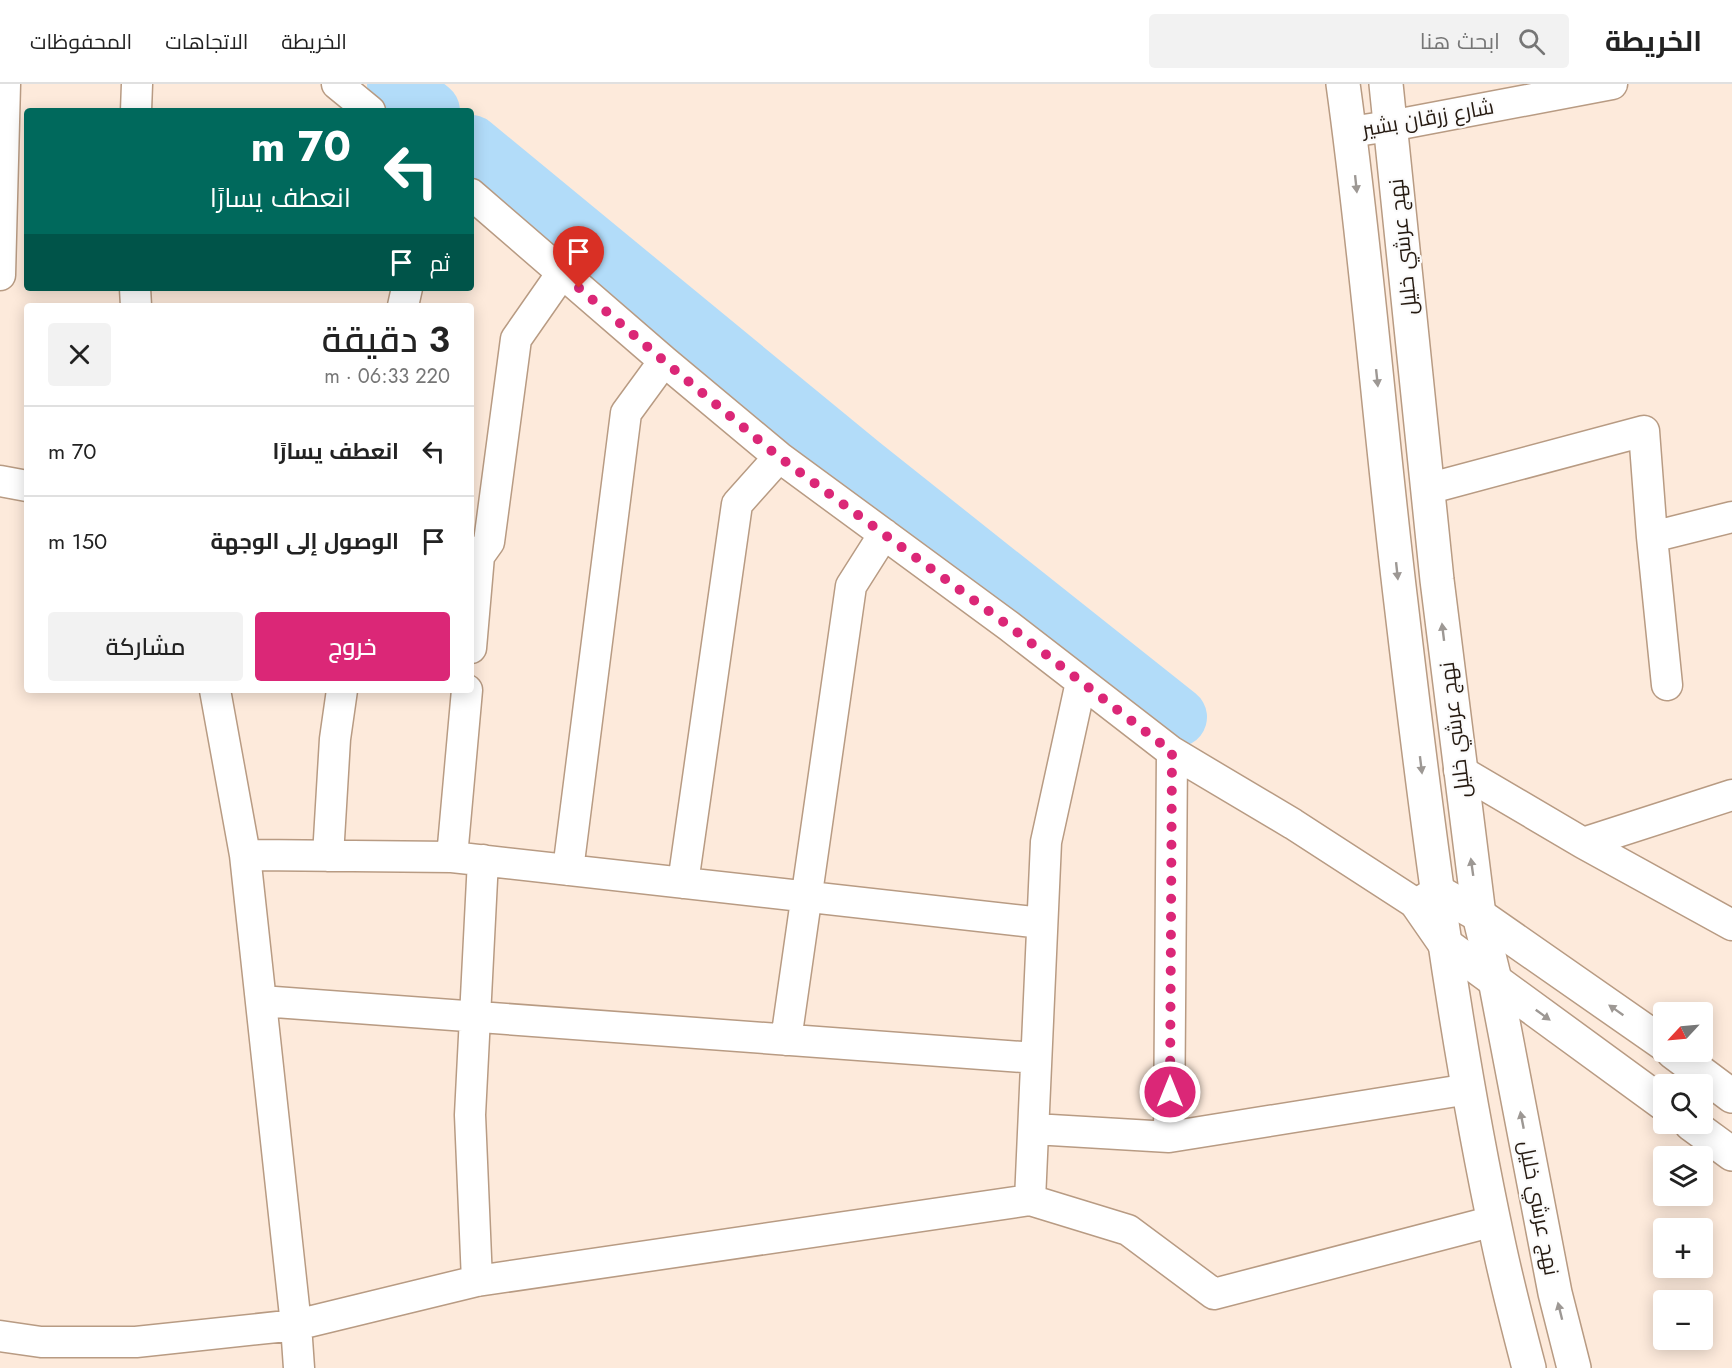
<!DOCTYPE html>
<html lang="ar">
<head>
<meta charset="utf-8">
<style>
  :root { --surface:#fff; --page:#f2f2f2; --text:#222; --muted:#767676; --line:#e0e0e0; --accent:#db2777 }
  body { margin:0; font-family:Jost,Cairo,sans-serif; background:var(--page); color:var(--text); direction:rtl; height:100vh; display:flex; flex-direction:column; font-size:22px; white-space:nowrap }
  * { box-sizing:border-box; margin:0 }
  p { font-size:20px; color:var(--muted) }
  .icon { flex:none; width:33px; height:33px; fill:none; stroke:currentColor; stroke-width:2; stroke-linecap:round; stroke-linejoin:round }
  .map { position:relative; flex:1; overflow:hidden; direction:ltr }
  .details { position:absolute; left:24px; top:219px; width:450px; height:390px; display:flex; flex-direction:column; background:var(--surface); border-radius:6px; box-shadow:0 3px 15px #0003; direction:rtl }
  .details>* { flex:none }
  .banner { position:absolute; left:24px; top:24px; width:450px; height:183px; border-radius:6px; box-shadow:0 3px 15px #0003; direction:rtl; background:#00695c; color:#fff; overflow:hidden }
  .needle { width:39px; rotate:244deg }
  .tools { position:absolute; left:1653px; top:918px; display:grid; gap:12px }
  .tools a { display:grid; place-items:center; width:60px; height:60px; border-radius:6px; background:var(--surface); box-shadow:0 3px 15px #0003; font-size:30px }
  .pin { position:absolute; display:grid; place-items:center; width:51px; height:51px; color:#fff; margin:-62px -26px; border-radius:50% 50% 50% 0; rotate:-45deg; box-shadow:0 0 6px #0007 }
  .pin .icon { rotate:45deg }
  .me { position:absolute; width:66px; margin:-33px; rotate:0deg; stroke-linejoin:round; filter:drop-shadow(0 0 4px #0008) }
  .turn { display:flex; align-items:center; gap:21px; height:126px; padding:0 24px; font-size:27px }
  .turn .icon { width:78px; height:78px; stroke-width:2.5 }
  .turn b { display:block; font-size:42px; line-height:51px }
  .then { display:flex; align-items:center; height:57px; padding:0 24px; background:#0003; gap:12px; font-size:22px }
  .round { display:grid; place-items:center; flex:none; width:63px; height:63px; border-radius:6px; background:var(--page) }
  .overview { display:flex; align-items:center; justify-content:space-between; height:102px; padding:0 24px }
  h1 { font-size:36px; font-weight:600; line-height:45px }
  .cta { display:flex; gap:12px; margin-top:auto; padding:12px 24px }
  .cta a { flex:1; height:69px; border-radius:6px; background:var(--accent); color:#fff; font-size:24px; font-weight:600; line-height:69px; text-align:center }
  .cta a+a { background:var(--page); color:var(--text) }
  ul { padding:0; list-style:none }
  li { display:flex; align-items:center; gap:18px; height:90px; padding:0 24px; border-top:2px solid var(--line) }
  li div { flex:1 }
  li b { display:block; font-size:22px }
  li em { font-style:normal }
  header { display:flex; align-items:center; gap:36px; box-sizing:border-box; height:84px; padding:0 30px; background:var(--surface); border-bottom:2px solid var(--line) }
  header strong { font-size:28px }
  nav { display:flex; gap:33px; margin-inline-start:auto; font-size:21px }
  .search { width:420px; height:54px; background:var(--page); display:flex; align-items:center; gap:15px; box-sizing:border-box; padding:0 21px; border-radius:6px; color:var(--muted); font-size:22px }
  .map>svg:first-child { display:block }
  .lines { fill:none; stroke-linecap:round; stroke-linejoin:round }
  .river { stroke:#b2dcf9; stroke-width:60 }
  .minor-casing { stroke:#b89b83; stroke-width:33 }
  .tertiary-casing { stroke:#b89b83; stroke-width:36 }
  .trunk-casing { stroke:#b89b83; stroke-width:36 }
  .minor { stroke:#fff; stroke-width:30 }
  .tertiary { stroke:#fff; stroke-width:33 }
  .trunk { stroke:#fff; stroke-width:33 }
  .oneway { fill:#9d9894 }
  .route { stroke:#db2777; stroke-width:10; stroke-dasharray:0 18 }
  .labels { text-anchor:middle; stroke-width:4.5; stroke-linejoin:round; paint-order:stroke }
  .street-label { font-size:21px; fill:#251a11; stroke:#fbfbfb }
</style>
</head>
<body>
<header>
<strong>الخريطة</strong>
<div class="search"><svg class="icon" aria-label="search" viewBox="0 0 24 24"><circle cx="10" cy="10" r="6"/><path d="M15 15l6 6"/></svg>ابحث هنا</div>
<nav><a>الخريطة</a><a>الاتجاهات</a><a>المحفوظات</a></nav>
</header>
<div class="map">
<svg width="1732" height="1284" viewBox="0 0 1732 1284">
  <rect width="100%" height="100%" fill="#fdeadb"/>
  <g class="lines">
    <path class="river" d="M397,0L430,27
      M471,61L861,382L1177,633"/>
    <defs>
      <path id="minor" d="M337,0L370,27
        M136,27L137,0
        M1350,48L1390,42L1612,0
        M471,110L664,277L779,373L1009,542L1172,668L1293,740L1418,821
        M0,191L5,0
        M135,204L136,222
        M403,222L407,204
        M0,397L27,402
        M1427,405L1644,347L1652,453L1667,601
        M1652,453L1732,433
        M471,564L479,472L489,458L516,255L562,189
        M215,606L245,771L296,1241L477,1197L1030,1116L1128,1146L1214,1210L1494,1137
        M1459,686L1583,759L1732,841
        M1583,759L1732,711
        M245,771L452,773L1042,839
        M328,772L335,655L342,606
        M452,773L467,606
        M568,786L626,329L664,277
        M683,799L737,420L779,373
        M261,917L1036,974
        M786,956L851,502L884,450
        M1034,1045L1169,1053L1469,1005
        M1169,1053L1172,668
        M1030,1116L1046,758L1081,598
        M477,1197L470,1031L483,776
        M0,1252L41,1258H136L296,1241L299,1284"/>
      <path id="tertiary" d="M1664,960L1479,831L1438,808L1418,821L1445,860L1664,1020
        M1673,968L1732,1012
        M1691,1040L1732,1070"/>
      <path id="trunk" d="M1343,0C1367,172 1380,346 1401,519C1426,732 1453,947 1498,1157C1507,1200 1518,1242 1529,1284
        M1386,0L1437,496L1479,831L1495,896L1555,1209L1574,1284"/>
    </defs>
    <use href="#minor" class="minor-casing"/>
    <use href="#tertiary" class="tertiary-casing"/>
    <use href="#trunk" class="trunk-casing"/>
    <use href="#minor" class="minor"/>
    <use href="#tertiary" class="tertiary"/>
    <use href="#trunk" class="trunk"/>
  </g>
  <defs><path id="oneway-solid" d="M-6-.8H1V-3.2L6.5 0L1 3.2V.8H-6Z" transform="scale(1.5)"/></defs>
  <g class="oneway">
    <use href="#oneway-solid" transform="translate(1356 100) rotate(84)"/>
    <use href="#oneway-solid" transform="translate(1377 294) rotate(84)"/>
    <use href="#oneway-solid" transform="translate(1397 487) rotate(84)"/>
    <use href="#oneway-solid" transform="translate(1443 548) rotate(-97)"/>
    <use href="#oneway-solid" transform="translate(1421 681) rotate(83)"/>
    <use href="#oneway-solid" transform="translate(1472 783) rotate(-98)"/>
    <use href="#oneway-solid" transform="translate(1616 926) rotate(-145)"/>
    <use href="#oneway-solid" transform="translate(1543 931) rotate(36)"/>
    <use href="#oneway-solid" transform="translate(1522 1036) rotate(-101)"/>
    <use href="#oneway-solid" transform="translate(1560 1227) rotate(-104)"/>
  </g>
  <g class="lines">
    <path class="route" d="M579,204L664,277L779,373L1009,542L1172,668L1170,1008"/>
  </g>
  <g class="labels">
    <g class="street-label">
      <text transform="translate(1428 34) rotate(-10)" y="7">شارع زرقان بشير</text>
      <text transform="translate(1403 163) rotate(-96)" y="7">نهج عرشي خليل</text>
      <text transform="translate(1455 646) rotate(-97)" y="7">نهج عرشي خليل</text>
      <text transform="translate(1539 1124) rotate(79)" y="7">نهج عرشي خليل</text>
    </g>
  </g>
</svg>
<div class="tools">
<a><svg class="needle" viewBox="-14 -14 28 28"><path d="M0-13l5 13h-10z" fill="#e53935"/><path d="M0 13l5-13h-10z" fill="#767676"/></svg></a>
<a><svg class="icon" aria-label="search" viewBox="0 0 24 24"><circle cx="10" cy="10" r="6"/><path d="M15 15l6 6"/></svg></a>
<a><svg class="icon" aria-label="layers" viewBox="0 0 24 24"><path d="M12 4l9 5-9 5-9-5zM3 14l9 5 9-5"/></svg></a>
<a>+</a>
<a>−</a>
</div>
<div class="pin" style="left:579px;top:204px;background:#d93025"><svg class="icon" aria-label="arrive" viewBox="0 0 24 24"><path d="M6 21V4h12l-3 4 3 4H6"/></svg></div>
<svg class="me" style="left:1170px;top:1008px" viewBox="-20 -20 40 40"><circle r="17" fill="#db2777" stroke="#fff" stroke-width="3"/><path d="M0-11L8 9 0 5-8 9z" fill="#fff"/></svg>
<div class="banner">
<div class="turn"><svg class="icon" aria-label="left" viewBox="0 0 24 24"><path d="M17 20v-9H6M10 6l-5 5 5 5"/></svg><div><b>70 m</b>انعطف يسارًا</div></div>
<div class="then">ثم<svg class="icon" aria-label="arrive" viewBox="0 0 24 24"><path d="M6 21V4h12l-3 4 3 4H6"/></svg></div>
</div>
<section class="details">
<div class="overview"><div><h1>3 دقيقة</h1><p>220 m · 06:33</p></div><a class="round"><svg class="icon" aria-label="close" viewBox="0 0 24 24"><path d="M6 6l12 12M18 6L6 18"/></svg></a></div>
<ul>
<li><svg class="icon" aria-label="left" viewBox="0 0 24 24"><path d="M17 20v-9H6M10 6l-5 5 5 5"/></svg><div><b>انعطف يسارًا</b></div><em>70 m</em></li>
<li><svg class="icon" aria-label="arrive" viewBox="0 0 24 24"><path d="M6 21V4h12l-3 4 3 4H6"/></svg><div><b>الوصول إلى الوجهة</b></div><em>150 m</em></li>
</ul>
<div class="cta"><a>خروج</a><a>مشاركة</a></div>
</section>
</div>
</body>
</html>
